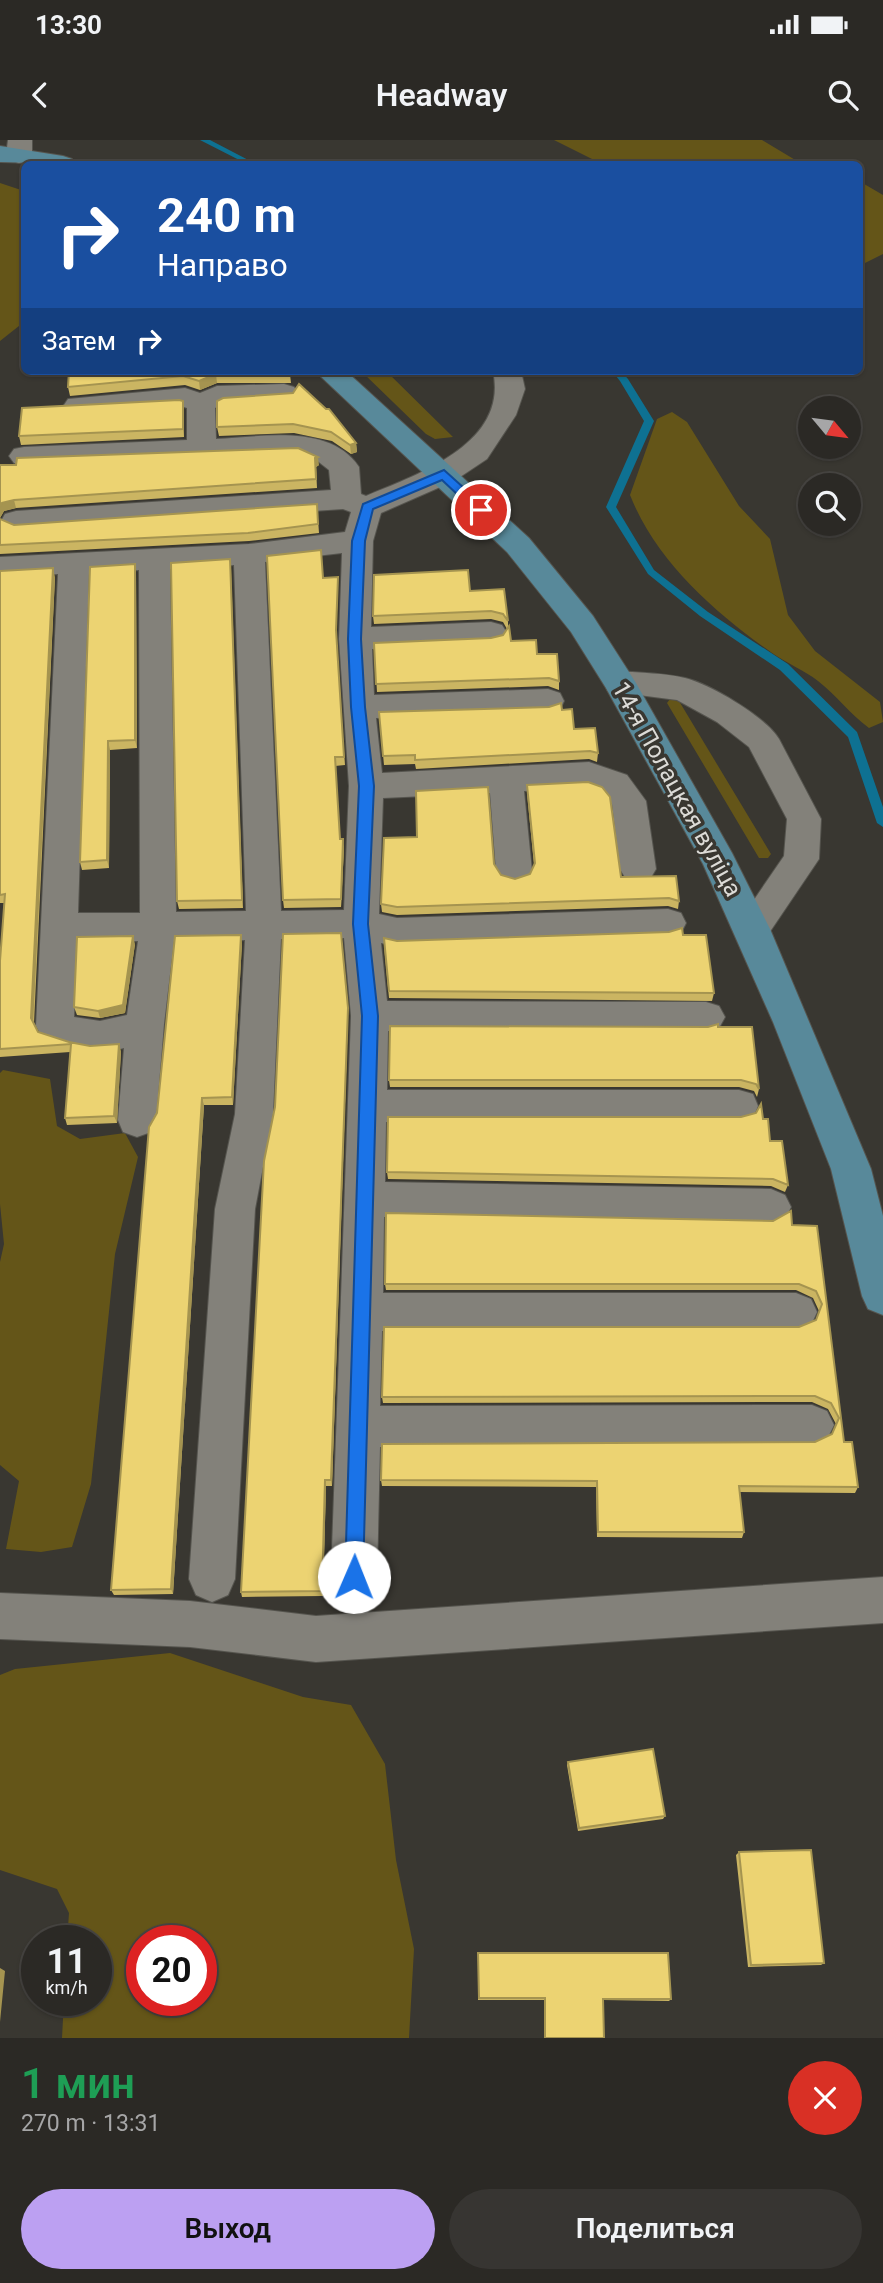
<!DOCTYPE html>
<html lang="ru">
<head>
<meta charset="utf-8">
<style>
  :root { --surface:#2b2925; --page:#373532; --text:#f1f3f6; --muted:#a6a6a7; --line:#474542; --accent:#bca0f2 }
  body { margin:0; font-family:Roboto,sans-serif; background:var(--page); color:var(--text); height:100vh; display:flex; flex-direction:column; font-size:26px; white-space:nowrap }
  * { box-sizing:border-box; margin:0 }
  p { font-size:23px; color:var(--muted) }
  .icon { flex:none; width:38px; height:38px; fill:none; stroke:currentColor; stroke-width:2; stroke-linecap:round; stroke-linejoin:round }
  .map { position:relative; height:1898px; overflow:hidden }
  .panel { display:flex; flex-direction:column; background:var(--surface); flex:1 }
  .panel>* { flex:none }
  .hud { position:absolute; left:21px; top:21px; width:842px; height:214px; border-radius:10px; box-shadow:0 2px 5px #0004,0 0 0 2px var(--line); background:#1a4fa0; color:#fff; overflow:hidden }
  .needle { width:46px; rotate:119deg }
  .tools { position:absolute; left:798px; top:256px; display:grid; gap:14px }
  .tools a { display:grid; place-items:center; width:63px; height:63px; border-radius:50%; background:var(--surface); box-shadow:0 2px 5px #0004,0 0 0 2px var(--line); font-size:35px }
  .speed { position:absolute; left:21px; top:1785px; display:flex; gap:14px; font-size:35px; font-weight:700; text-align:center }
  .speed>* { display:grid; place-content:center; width:91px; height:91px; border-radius:50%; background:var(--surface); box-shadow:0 2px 5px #0004,0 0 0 2px var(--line); line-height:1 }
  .speed small { font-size:18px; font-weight:400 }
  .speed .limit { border:10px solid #d22; background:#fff; color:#111 }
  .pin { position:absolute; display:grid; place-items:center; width:60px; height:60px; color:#fff; margin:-30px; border:4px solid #fff; border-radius:50%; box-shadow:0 2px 7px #0007 }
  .me { position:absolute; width:77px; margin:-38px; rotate:1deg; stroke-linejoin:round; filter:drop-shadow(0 0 5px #0008) }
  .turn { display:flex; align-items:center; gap:24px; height:147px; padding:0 21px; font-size:32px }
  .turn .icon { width:91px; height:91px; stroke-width:2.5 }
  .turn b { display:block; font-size:49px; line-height:60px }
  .then { display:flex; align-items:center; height:66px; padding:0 21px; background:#0003; gap:14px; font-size:26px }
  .round { display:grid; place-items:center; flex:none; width:74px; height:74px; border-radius:37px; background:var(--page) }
  .head { display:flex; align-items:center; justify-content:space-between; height:119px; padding:0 21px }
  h1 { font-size:42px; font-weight:600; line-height:52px; color:#1e9e55 }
  .primary-button { display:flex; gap:14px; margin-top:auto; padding:14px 21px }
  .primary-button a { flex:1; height:80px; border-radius:42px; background:var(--accent); color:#111; font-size:28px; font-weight:600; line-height:80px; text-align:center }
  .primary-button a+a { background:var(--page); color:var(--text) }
  .status { display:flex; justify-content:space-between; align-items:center; height:49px; padding:0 35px; background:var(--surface); direction:ltr }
  .status svg { height:19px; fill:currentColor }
  header { display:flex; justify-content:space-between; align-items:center; height:91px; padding:0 21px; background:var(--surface); font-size:32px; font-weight:600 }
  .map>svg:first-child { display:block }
  .green { fill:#645518; fill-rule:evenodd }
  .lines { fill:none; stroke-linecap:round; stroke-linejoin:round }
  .stream { fill:#0e7192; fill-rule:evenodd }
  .minor-casing { stroke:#55544e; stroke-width:2 }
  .major-casing { stroke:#55544e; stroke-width:2 }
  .minor { fill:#83817a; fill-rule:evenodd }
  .major { fill:#58899a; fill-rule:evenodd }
  .wall { fill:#cbb562 }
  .shaded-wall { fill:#a59450 }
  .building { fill:#ecd372; stroke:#a59450; stroke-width:2 }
  .route { fill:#1a73e8; stroke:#114b97; stroke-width:2 }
  .labels { text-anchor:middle; stroke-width:7; stroke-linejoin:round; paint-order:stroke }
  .street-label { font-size:24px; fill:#dcdbd7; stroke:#393731 }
</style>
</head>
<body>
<div class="status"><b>13:30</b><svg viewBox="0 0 49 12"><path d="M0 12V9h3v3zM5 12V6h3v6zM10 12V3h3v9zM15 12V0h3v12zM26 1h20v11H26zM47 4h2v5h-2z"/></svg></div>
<header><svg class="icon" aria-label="back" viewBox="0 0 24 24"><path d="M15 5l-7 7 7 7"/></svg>Headway<svg class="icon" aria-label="search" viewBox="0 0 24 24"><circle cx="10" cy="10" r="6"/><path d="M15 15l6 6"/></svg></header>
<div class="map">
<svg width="883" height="1898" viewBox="0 0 883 1898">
  <rect width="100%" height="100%" fill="#393731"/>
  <path class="green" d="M554,0H762L802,24H602Z
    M859,41L883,55V114L859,126Z
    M0,43L24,51V182L0,201Z
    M361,231H386L453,297L435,299L426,294Z
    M672,272L687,282L739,366L770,399L788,475L815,511L880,562L883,582L869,588C850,574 836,555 818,541C804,530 786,523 772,513C714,472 656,421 630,355L657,279Z
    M670,559L679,561L771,714L768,718H759L667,563Z
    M3,930L50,939L57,986L80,999L125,993L138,1017L115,1114L91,1344L72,1407L41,1412L6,1409L19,1341L0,1325V1122L4,1104L0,1064V933Z
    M170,1513L303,1557L351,1565L385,1624L396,1720L414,1809L409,1898H62L64,1860H96V1801H67L69,1773L57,1749L0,1730V1535L15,1529ZM142,1801H201V1860H142Z"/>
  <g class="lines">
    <path class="stream" d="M200,0H210L256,24H247Z
      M612,231H621L628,239L654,281L616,367L654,430L708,472L788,524L857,592L883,667V687L877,683L848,597L780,530L700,476L648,434L606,367L644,281L620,241Z"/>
    <defs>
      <path id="minor" d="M8,0H32V15L28,20L19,23L10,20L6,15Z
        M493,231H521L525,249L516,275L487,319L454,341L381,373L373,401L371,487L491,482L502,485L507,493L502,501L491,504L372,509L374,555L548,549L560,553L564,561L560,569L548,573L376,578L382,633L589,622L627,635L646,661L656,729L650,739L638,743L626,739L620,729L612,664L603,653L588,648L524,651L532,731L527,741L514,745L501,741L496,731L490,653L383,658L379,774L397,778L668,769L681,773L686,783L681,793L668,797L397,806L381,803L387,861L706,862L719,866L725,877L719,888L706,892L388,891L387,950H739L753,954L758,966L753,978L739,982H386L385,1042L771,1049L785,1055L791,1067L785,1079L771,1085L384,1077L383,1153H796L811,1159L817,1172L811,1185L796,1191H382L380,1266L812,1265L827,1271L834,1285L827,1299L812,1305L380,1307L377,1437L370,1453L354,1460L338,1453L331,1437L351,876L344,798L281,799L273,974L255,1069L235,1439L228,1455L212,1462L196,1455L189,1439L215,1069L235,974L245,800L174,801L164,884L156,980L151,992L137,997L123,992L118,980L124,908C95,916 69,908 42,897L36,886L58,434L0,437V417L249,404L345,392L351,372L343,369L16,391L5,388L1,381L5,374L16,371L331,350L329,330L315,319L299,314L24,325L14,323L9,316L14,309L24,307L187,300V268L181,266L78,274L68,271L64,265L68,259L185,248L200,253L217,246L284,244L294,247L298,253L294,259L223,264L215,268L216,299C261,297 330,283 359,327L361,354L366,356C418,334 509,304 493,231ZM342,413L339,499L349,646L344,770L281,771L265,422ZM234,425L246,771L176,772L170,429ZM139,430L140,773H78L89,433ZM138,801L127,875L100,881L74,877L77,802Z
        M620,531C641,533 664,533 685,538C710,544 766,577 779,599L821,679L819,719L765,799L752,803L739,799L734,789L784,716L787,679L749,607L717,582L677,560L608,551L604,543L608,535Z
        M883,1437V1483L316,1522L190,1507L0,1499V1453L190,1461L316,1476Z"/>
      <path id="major" d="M0,6L63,16L72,19L76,24L0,22Z
        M315,231H346L529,398L593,476L636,543L732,713L770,789L871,1029L883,1076V1175L868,1169L862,1156L831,1029L773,882L703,724L606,548L571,492L507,412Z"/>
    </defs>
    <use href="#minor" class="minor-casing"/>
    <use href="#major" class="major-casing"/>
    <use href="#minor" class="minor"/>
    <use href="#major" class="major"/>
  </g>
  <path class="wall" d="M69,231L290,234L291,243H217L200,250L185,245L70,256L68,247Z
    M293,253L356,303L357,312L351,314L332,301L294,293L219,296L217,287Z
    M183,261L184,270V297L21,305L19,296Z
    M0,325H319L316,327L317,348L16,368L4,371L0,378Z
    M317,364L319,393L249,401L0,414V379L14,385Z
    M230,419L243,768L179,769L177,761Z
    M0,431L55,437L34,883L38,892L69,902L121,911L117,983L67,985L65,978L70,912L0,917V821L4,763H0Z
    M136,433L137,608L110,610L109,728L82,730L80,722Z
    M323,438L338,446L336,499L345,625L335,626L340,699L344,707L341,767L284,768L283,760Z
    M504,449L508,481V488L511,501L537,514L559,541V550L548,546L377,552L374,503L491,498L503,495L507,489L503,482L491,479L374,484L373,476L470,451Z
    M562,570L574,589L598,613L597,622L589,619L416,629L415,624L384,625L379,572Z
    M527,645L621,737L679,761L678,769L668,766L397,775L382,772L381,764L417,697L494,724L501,735L515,739L530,734L534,725L527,653Z
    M683,795L714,853L712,861L389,858L384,806L397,801Z
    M242,803L233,965H204L173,1454L114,1455L111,1450L149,987Z
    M135,804L125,873L100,878L77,875L74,867Z
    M348,876L332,1346H326L323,1456L242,1457L241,1452Z
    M718,887L759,949L757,957L754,951L739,947H390L389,940Z
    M763,979L770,1001L788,1045L785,1052L771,1046L388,1039L387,1032Z
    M792,1085L817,1086L844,1302L858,1347L855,1353L740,1352L744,1392L742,1398L597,1397L596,1347L382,1346L381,1340L815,1302L832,1295L836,1284L828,1269L812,1262L383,1263L382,1257L799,1187L816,1180L819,1171L813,1158L796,1150H386L385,1144Z
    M568,1622L665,1676L663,1679L578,1691L567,1625Z
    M739,1712L824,1823L821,1825L748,1827L736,1715Z
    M478,1813L671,1859L669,1861L603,1860L604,1898H544V1860H478Z"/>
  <path class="shaded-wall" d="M419,231H428L419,235Z
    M216,234L217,243L200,250L199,241Z
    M183,261L184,270V297L183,289Z
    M356,303L357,312L351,314L350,305Z
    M318,317L319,325L316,327L317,348L315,318Z
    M14,360L16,368L4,371L0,378V366L2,363Z
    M230,419L231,428L243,768L242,760Z
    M135,424L136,433L137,608L135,600Z
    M53,428L55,437L33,886L31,878Z
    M108,601L110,610L109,728L107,720Z
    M343,699L344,707L341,767V759Z
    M241,795L242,803L233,965L232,957Z
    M133,796L135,804L125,873L100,878L98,871Z
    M348,868V876L332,1346L331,1340Z
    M119,904L121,911L117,983L114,976Z
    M202,958L204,965L173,1454L171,1449Z
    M325,1340L326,1346L323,1456L322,1451Z
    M0,1828L5,1831L0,1882Z"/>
  <path class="building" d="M69,231H287L290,234H216L199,241L183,236L68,247Z
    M299,244L326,269H329L356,303L350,305L331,292L293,284L217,287V261L223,258L293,253Z
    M179,260L183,261V289L19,296L22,268Z
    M298,308L318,317L315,318L316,339L14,360L2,363L0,366V325H16L17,318Z
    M317,364L318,384L248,393L0,405V379L14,385Z
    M321,410L323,438L338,437L336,490L344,617H335L340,699H343L341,759L283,760L267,416Z
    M230,419L242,760L177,761L171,423Z
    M135,424V600L108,601L107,720L80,722L90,427Z
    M53,428L31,878L38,892L69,902L90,906L119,904L114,976L65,978L71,904L0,909V821L5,754L0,755V431Z
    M468,430L470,451L504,449L508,481L503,474L491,471L373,476L374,435Z
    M509,486L511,501L536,500L537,514H557L559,541L549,538L376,544L374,503L491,498L503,495Z
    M561,563L562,570L572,569L574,589L595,588L598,613L590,611L415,620V615L383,616L379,572L549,567Z
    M588,642L602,647L610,657L621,737L676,736L679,761L669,758L397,767L381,764L384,698L417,697L416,651L488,647L494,724L501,735L515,739L530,734L535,723L527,645Z
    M682,788L683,795H706L714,853L389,851L384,798L397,801L669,792Z
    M341,793L348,868L331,1340H325L322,1451L241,1452L264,1021L275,967L283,794Z
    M241,795L232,957L202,958L171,1449L111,1450L149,987L157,973L175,796Z
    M133,796L123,865L98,871L74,867L77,797Z
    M718,884V887H752L759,949L756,944L741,940H389L390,886L708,887Z
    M761,964L763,979H768L770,1001H782L788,1045L773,1039L387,1032L388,977H741L756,973Z
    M791,1071L792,1085L817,1086L844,1302H852L858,1347L739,1346L744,1392H598L597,1341L381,1340L382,1304L815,1302L832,1294L839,1278L831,1263L815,1256L382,1257L384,1187H799L816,1180L822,1164L816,1151L799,1144H385L386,1073L773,1081Z
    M653,1609L665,1676L579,1688L568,1622Z
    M811,1710L824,1823L751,1825L739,1712Z
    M478,1813H668L671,1859H603L604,1898H545V1858H479Z"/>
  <path class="route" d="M444,330L485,367V372H476L442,340L373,369L365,401L361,499L365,567L374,646L368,784L378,876L363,1437L361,1444L354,1447L347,1444L345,1437L362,876L353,784L359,646L351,567L348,499L352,401L363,364Z"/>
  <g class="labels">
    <g class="street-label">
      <text transform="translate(677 649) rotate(61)" y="8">14-я Полацкая вуліца</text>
    </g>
  </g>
</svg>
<div class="tools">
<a><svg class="needle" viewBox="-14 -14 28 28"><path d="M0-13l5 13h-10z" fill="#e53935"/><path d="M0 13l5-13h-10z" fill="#a6a6a7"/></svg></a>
<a><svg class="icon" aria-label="search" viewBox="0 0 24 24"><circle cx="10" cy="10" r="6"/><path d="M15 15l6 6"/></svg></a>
</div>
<div class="speed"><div>11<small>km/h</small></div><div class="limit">20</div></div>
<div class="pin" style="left:481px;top:370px;background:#d93025"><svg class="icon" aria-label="arrive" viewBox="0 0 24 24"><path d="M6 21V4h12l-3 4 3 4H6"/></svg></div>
<svg class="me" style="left:354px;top:1437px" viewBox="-20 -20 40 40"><circle r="19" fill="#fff"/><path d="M0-13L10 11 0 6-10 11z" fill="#1a73e8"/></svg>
<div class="hud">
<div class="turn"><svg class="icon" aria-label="right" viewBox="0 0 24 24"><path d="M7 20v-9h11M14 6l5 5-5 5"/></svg><div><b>240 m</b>Направо</div></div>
<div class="then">Затем<svg class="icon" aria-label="right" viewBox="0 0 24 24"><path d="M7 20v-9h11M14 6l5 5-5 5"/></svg></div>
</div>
</div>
<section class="panel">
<div class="head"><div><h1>1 мин</h1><p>270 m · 13:31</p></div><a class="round" style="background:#d93025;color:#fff"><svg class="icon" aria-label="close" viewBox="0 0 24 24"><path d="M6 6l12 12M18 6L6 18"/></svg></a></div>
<div class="primary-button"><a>Выход</a><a>Поделиться</a></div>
</section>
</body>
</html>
